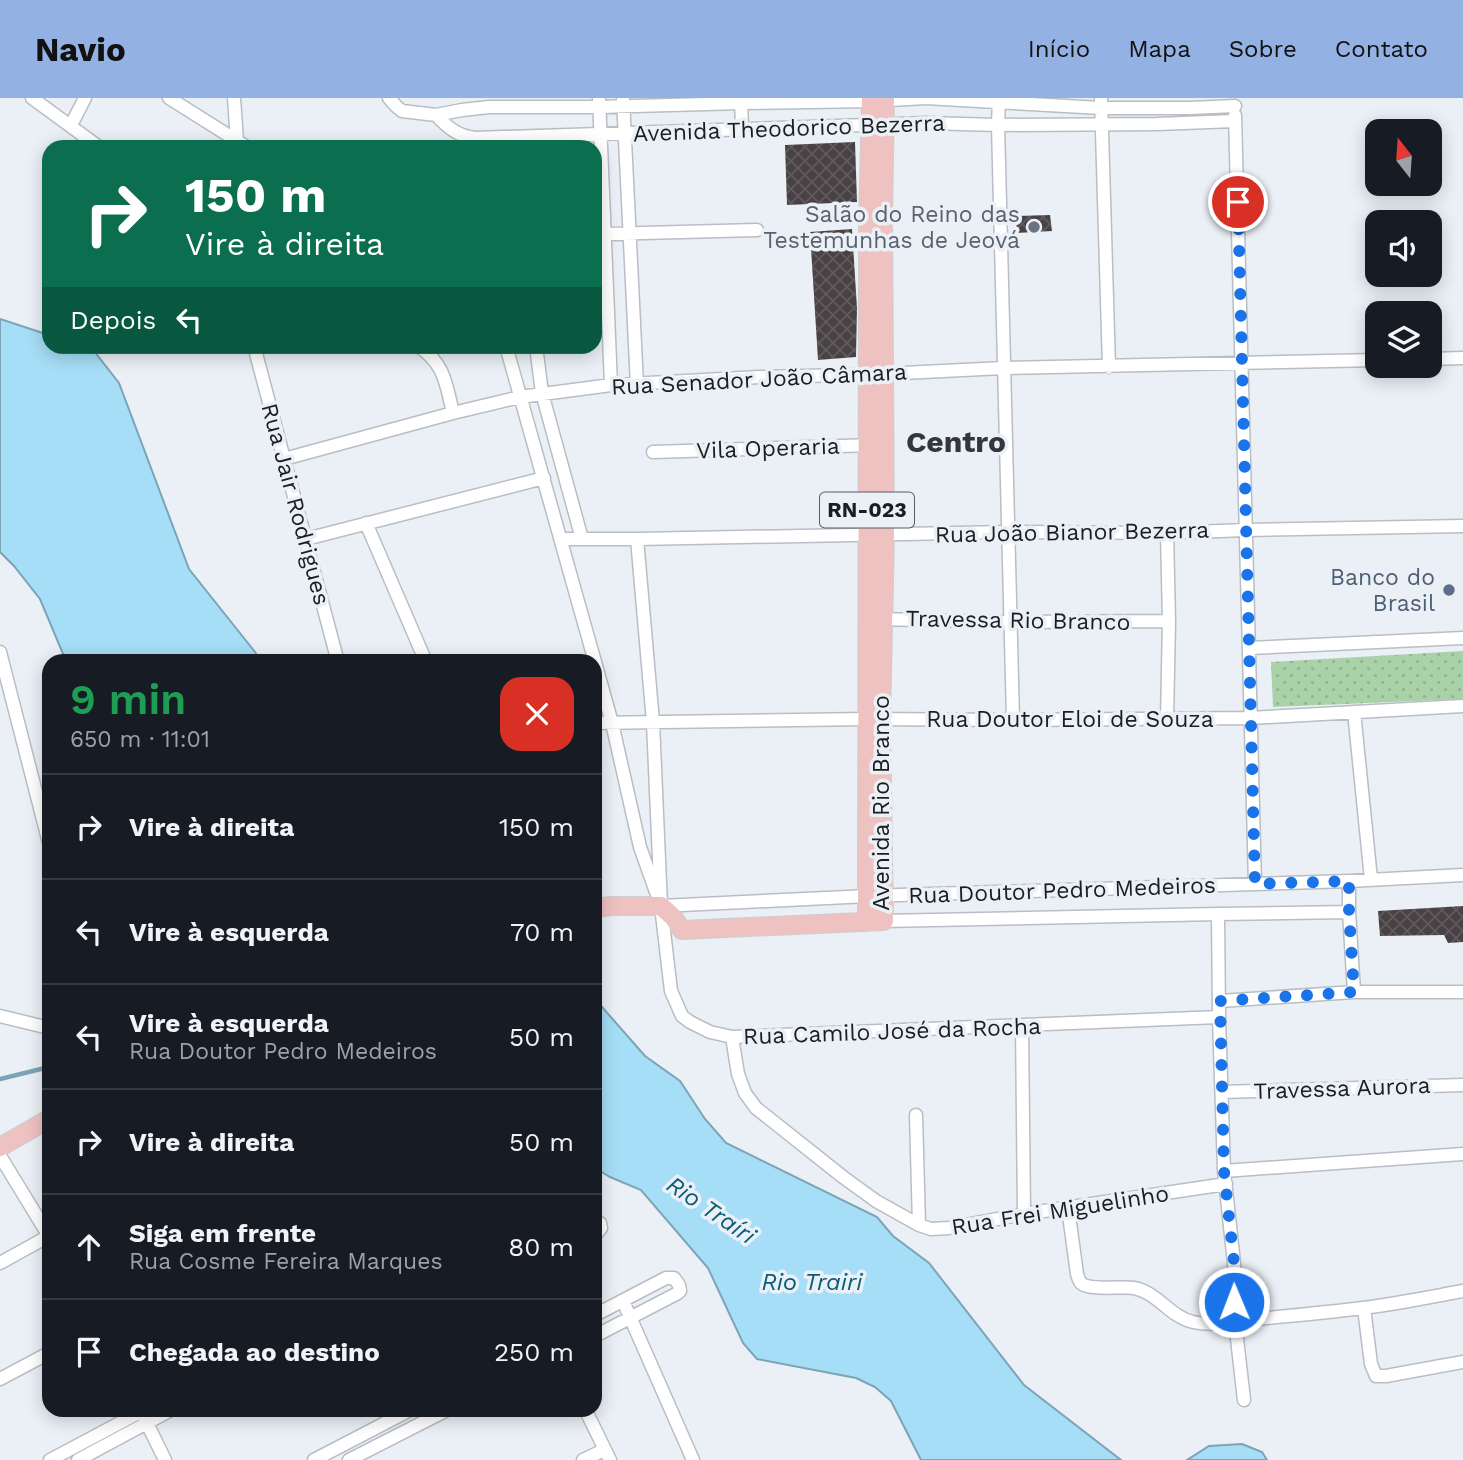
<!DOCTYPE html>
<html lang="pt">
<head>
<meta charset="utf-8">
<style>
  :root { --surface:#171b24; --page:#20242c; --text:#f1f3f6; --muted:#9ea1a6; --line:#363941; --accent:#94b1e3 }
  body { margin:0; font-family:"Work Sans",sans-serif; background:var(--page); color:var(--text); height:100vh; display:flex; flex-direction:column; font-size:26px; white-space:nowrap }
  * { box-sizing:border-box; margin:0 }
  p { font-size:23px; color:var(--muted) }
  .icon { flex:none; width:38px; height:38px; fill:none; stroke:currentColor; stroke-width:2; stroke-linecap:round; stroke-linejoin:round }
  .map { position:relative; flex:1; overflow:hidden }
  .panel { position:absolute; left:42px; top:556px; width:560px; height:763px; display:flex; flex-direction:column; background:var(--surface); border-radius:21px; box-shadow:0 4px 18px #0003 }
  .panel>* { flex:none }
  .hud { position:absolute; left:42px; top:42px; width:560px; height:214px; border-radius:21px; box-shadow:0 4px 18px #0003; background:#0b6e4f; color:#fff; overflow:hidden }
  .needle { width:46px; rotate:343deg }
  .controls { position:absolute; left:1365px; top:21px; display:grid; gap:14px }
  .controls a { display:grid; place-items:center; width:77px; height:77px; border-radius:14px; background:var(--surface); box-shadow:0 4px 18px #0003; font-size:35px }
  .pin { position:absolute; display:grid; place-items:center; width:60px; height:60px; color:#fff; margin:-30px; border:4px solid #fff; border-radius:50%; box-shadow:0 2px 7px #0007 }
  .me { position:absolute; width:77px; margin:-38px; rotate:359deg; stroke-linejoin:round; filter:drop-shadow(0 0 5px #0008) }
  .turn { display:flex; align-items:center; gap:24px; height:147px; padding:0 28px; font-size:32px }
  .turn .icon { width:91px; height:91px; stroke-width:2.5 }
  .turn b { display:block; font-size:49px; line-height:60px }
  .then { display:flex; align-items:center; height:66px; padding:0 28px; background:#0003; gap:14px; font-size:26px }
  .round { display:grid; place-items:center; flex:none; width:74px; height:74px; border-radius:21px; background:var(--page) }
  .headline { display:flex; align-items:center; justify-content:space-between; height:119px; padding:0 28px }
  h1 { font-size:42px; font-weight:600; line-height:52px; color:#1e9e55 }
  ul { padding:0; list-style:none }
  li { display:flex; align-items:center; gap:21px; height:105px; padding:0 28px; border-top:2px solid var(--line) }
  li div { flex:1 }
  li b { display:block; font-size:26px }
  li em { font-style:normal }
  header { display:flex; align-items:center; gap:42px; box-sizing:border-box; height:98px; padding:0 35px; background:var(--accent); color:#111 }
  header strong { font-size:33px }
  nav { display:flex; gap:38px; margin-inline-start:auto; font-size:24px }
  .map>svg:first-child { display:block }
  .park { fill:url(#park-dots) }
  .water { fill:#a6def7; stroke:#7ca4b6; stroke-width:2 }
  .lines { fill:none; stroke-linecap:round; stroke-linejoin:round }
  .stream { stroke:#7ca4b6; stroke-width:4.5 }
  .building { fill:url(#building-cross-hatch) }
  .street-casing { stroke:#b8bec4; stroke-width:15 }
  .primary-casing { stroke:#cdcece; stroke-width:20 }
  .street { stroke:#fff; stroke-width:12 }
  .primary { stroke:#efc2c2; stroke-width:18 }
  .route { stroke:#1a73e8; stroke-width:12; stroke-dasharray:0 21.6 }
  .worship-dot { fill:#6b7280; stroke:#eaf0f6; stroke-width:2.5 }
  .service-dot { fill:#5c6f8a; stroke:#eaf0f6; stroke-width:2.5 }
  .labels { text-anchor:middle; stroke-width:7; stroke-linejoin:round; paint-order:stroke }
  .shield { fill:#eaf0f6; stroke:#595d60; stroke-width:2 }
  .shield-label { font-size:21px; font-weight:bold; fill:#1b1e20 }
  .street-label { font-size:23px; fill:#1b1e20; stroke:#eaf0f6 }
  .worship-label { font-size:23px; fill:#5b616d; stroke:#eaf0f6; text-anchor:end }
  .service-label { font-size:23px; fill:#4e5e75; stroke:#eaf0f6; text-anchor:end }
  .water-label { font-size:24px; font-style:italic; fill:#085d79; stroke:#eaf0f6 }
  .district-label { font-size:30px; font-weight:bold; fill:#33373c; stroke:#eaf0f6 }
</style>
</head>
<body>
<header>
<strong>Navio</strong>
<nav><a>Início</a><a>Mapa</a><a>Sobre</a><a>Contato</a></nav>
</header>
<div class="map">
<svg width="1463" height="1362" viewBox="0 0 1463 1362">
  <defs>
    <pattern id="park-dots" width="8" height="8" patternUnits="userSpaceOnUse" patternTransform="scale(1.75)"><rect width="8" height="8" fill="#a9d2a9"/><path d="M2 2h.1M6 6h.1" fill="none" stroke="#91b491" stroke-width="1.8" stroke-linecap="round"/></pattern>
    <pattern id="building-cross-hatch" width="8" height="8" patternUnits="userSpaceOnUse" patternTransform="scale(1.75)"><rect width="8" height="8" fill="#494244"/><path d="M0 0l8 8M0 8l8-8" fill="none" stroke="#605a5c"/></pattern>
  </defs>
  <rect width="100%" height="100%" fill="#eaf0f6"/>
  <path class="park" d="M1463,553V601L1273,609L1271,564Z"/>
  <path class="water" d="M0,221L49,237V248L81,249L94,253L119,285L189,471L255,554L261,563H66L40,501L14,468L0,454Z
    M595,901L645,958L680,983L705,1021L726,1045L877,1119L893,1138L929,1165L1024,1287L1121,1362H921L891,1303L875,1289L856,1280L757,1261L743,1245L708,1170L641,1092L610,1079L595,1070Z
    M1242,1346L1262,1354L1267,1362H1187L1209,1348Z"/>
  <g class="lines">
    <path class="stream" d="M0,981L49,969"/>
  </g>
  <path class="building" d="M855,44L857,104L787,107L785,47Z
    M1050,117L1052,133L1016,135L1017,118Z
    M852,131L857,210L856,259L818,262L810,134Z
    M1463,808V844L1448,845L1444,837L1380,838L1378,813Z"/>
  <g class="lines">
    <defs>
      <path id="street" d="M32,0L99,49
        M169,0L247,49
        M234,0L237,43
        M389,0L396,8L402,13L436,17L462,12L489,9H599L741,5L872,3L926,0L1101,10H1190L1235,8
        M599,0L611,287
        M741,0L742,31
        M999,0L998,27L1013,622
        M1101,0L1109,269
        M623,1L637,287
        M436,17C448,30 458,38 475,40L926,25L998,27L1157,26L1235,23
        M1235,17L1255,786
        M71,27L85,0
        M605,136L757,132
        M254,248L338,564
        M418,248C445,266 446,286 453,315
        M506,248L595,564
        M536,248L542,295L582,441
        M1430,261L1463,260
        M653,354L873,347
        M284,361L453,315L520,299L611,287L760,279L883,276L1003,270L1377,262
        M366,425L426,564
        M1167,435L1169,523L1167,621
        M306,441L544,380
        M561,441H637L1008,434L1167,435L1246,432L1463,428
        M637,441L653,624L661,808L671,893L682,918L690,924L710,934L732,939L1219,919
        M875,521L1010,524L1169,523
        M1249,550L1463,540
        M0,554L49,745
        M595,564L612,625L640,749L656,794
        M1354,614L1371,781
        M595,625L866,621L1013,622L1250,620L1463,608
        M1349,783V814L1354,894
        M661,808L868,798L1349,783L1463,777
        M1218,816L1219,919L1224,1073L1234,1165L1235,1223L1244,1302
        M884,823L1218,816L1349,814
        M1220,903L1354,894H1463
        M0,918L49,930
        M1022,928L1024,1116
        M732,939L738,976L745,995L756,1010L843,1079L876,1103L919,1127L931,1131L949,1130L1024,1116L1226,1086
        M1222,994L1463,987
        M916,1017L919,1127
        M0,1058L49,1138
        M1224,1073L1463,1056
        M1068,1110L1077,1176C1078,1179 1079,1183 1081,1185C1089,1193 1122,1188 1134,1190C1157,1194 1170,1219 1193,1224C1215,1229 1245,1222 1267,1220C1299,1217 1331,1214 1363,1210C1396,1206 1430,1199 1463,1193
        M595,1123L600,1125L601,1130L595,1137
        M0,1165L49,1138
        M623,1203L693,1362
        M1364,1210L1371,1266L1376,1278H1386L1463,1264
        M595,1217L666,1180H674L679,1187L680,1193L678,1195L595,1238
        M0,1281L49,1255
        M588,1317L610,1362
        M144,1319L165,1362
        M50,1362L144,1312
        M78,1362L171,1312
        M314,1362L410,1312
        M349,1362L447,1312
        M583,1362L604,1352"/>
      <path id="primary" d="M595,810L611,808H661L673,819L682,832L884,823L881,621L885,436L883,117L885,0
        M867,824L868,127L871,0
        M0,1049L49,1021"/>
    </defs>
    <use href="#street" class="street-casing"/>
    <use href="#primary" class="primary-casing"/>
    <use href="#street" class="street"/>
    <use href="#primary" class="primary"/>
  </g>
  <g class="lines">
    <path class="route" d="M1234,1204V1165L1224,1073L1220,903L1354,894L1349,814V783L1255,786L1238,104"/>
  </g>
  <circle class="worship-dot" cx="1034" cy="129" r="7"/>
  <circle class="service-dot" cx="1449" cy="492" r="7"/>
  <g class="labels">
    <rect class="shield" x="820" y="394.5" width="94" height="35" rx="5"/>
    <g class="shield-label">
      <text x="867" y="419">RN-023</text>
    </g>
    <g class="street-label">
      <text transform="translate(789 30) rotate(-2)" y="8">Avenida Theodorico Bezerra</text>
      <text transform="translate(759 281) rotate(-3)" y="8">Rua Senador João Câmara</text>
      <text transform="translate(768 350) rotate(-2)" y="8">Vila Operaria</text>
      <text transform="translate(296 406) rotate(75)" y="8">Rua Jair Rodrigues</text>
      <text transform="translate(1072 434) rotate(-1)" y="8">Rua João Bianor Bezerra</text>
      <text transform="translate(1018 522) rotate(1)" y="8">Travessa Rio Branco</text>
      <text x="1070" y="629">Rua Doutor Eloi de Souza</text>
      <text transform="translate(881 705) rotate(-90)" y="8">Avenida Rio Branco</text>
      <text transform="translate(1062 792) rotate(-2)" y="8">Rua Doutor Pedro Medeiros</text>
      <text transform="translate(892 933) rotate(-2)" y="8">Rua Camilo José da Rocha</text>
      <text transform="translate(1342 990) rotate(-2)" y="8">Travessa Aurora</text>
      <text transform="translate(1060 1112) rotate(-9)" y="8">Rua Frei Miguelinho</text>
    </g>
    <g class="worship-label">
      <text x="1020" y="124">Salão do Reino das<tspan x="1020" dy="26">Testemunhas de Jeová</tspan></text>
    </g>
    <g class="service-label">
      <text x="1435" y="487">Banco do<tspan x="1435" dy="26">Brasil</tspan></text>
    </g>
    <g class="water-label">
      <text transform="translate(711 1112) rotate(34)" y="8">Rio Traíri</text>
      <text x="812" y="1192">Rio Trairi</text>
    </g>
    <g class="district-label">
      <text x="956" y="354">Centro</text>
    </g>
  </g>
</svg>
<div class="controls">
<a><svg class="needle" viewBox="-14 -14 28 28"><path d="M0-13l5 13h-10z" fill="#e53935"/><path d="M0 13l5-13h-10z" fill="#9ea1a6"/></svg></a>
<a><svg class="icon" aria-label="sound" viewBox="0 0 24 24"><path d="M4 9h4l5-4v14l-5-4H4zM17 9q2 3 0 6"/></svg></a>
<a><svg class="icon" aria-label="layers" viewBox="0 0 24 24"><path d="M12 4l9 5-9 5-9-5zM3 14l9 5 9-5"/></svg></a>
</div>
<div class="pin" style="left:1238px;top:104px;background:#d93025"><svg class="icon" aria-label="arrive" viewBox="0 0 24 24"><path d="M6 21V4h12l-3 4 3 4H6"/></svg></div>
<svg class="me" style="left:1234px;top:1204px" viewBox="-20 -20 40 40"><circle r="17" fill="#1a73e8" stroke="#fff" stroke-width="3"/><path d="M0-11L8 9 0 5-8 9z" fill="#fff"/></svg>
<div class="hud">
<div class="turn"><svg class="icon" aria-label="right" viewBox="0 0 24 24"><path d="M7 20v-9h11M14 6l5 5-5 5"/></svg><div><b>150 m</b>Vire à direita</div></div>
<div class="then">Depois<svg class="icon" aria-label="left" viewBox="0 0 24 24"><path d="M17 20v-9H6M10 6l-5 5 5 5"/></svg></div>
</div>
<section class="panel">
<div class="headline"><div><h1>9 min</h1><p>650 m · 11:01</p></div><a class="round" style="background:#d93025;color:#fff"><svg class="icon" aria-label="close" viewBox="0 0 24 24"><path d="M6 6l12 12M18 6L6 18"/></svg></a></div>
<ul>
<li><svg class="icon" aria-label="right" viewBox="0 0 24 24"><path d="M7 20v-9h11M14 6l5 5-5 5"/></svg><div><b>Vire à direita</b></div><em>150 m</em></li>
<li><svg class="icon" aria-label="left" viewBox="0 0 24 24"><path d="M17 20v-9H6M10 6l-5 5 5 5"/></svg><div><b>Vire à esquerda</b></div><em>70 m</em></li>
<li><svg class="icon" aria-label="left" viewBox="0 0 24 24"><path d="M17 20v-9H6M10 6l-5 5 5 5"/></svg><div><b>Vire à esquerda</b><p>Rua Doutor Pedro Medeiros</p></div><em>50 m</em></li>
<li><svg class="icon" aria-label="right" viewBox="0 0 24 24"><path d="M7 20v-9h11M14 6l5 5-5 5"/></svg><div><b>Vire à direita</b></div><em>50 m</em></li>
<li><svg class="icon" aria-label="ahead" viewBox="0 0 24 24"><path d="M12 20V5M6 11l6-6 6 6"/></svg><div><b>Siga em frente</b><p>Rua Cosme Fereira Marques</p></div><em>80 m</em></li>
<li><svg class="icon" aria-label="arrive" viewBox="0 0 24 24"><path d="M6 21V4h12l-3 4 3 4H6"/></svg><div><b>Chegada ao destino</b></div><em>250 m</em></li>
</ul>
</section>
</div>
</body>
</html>
